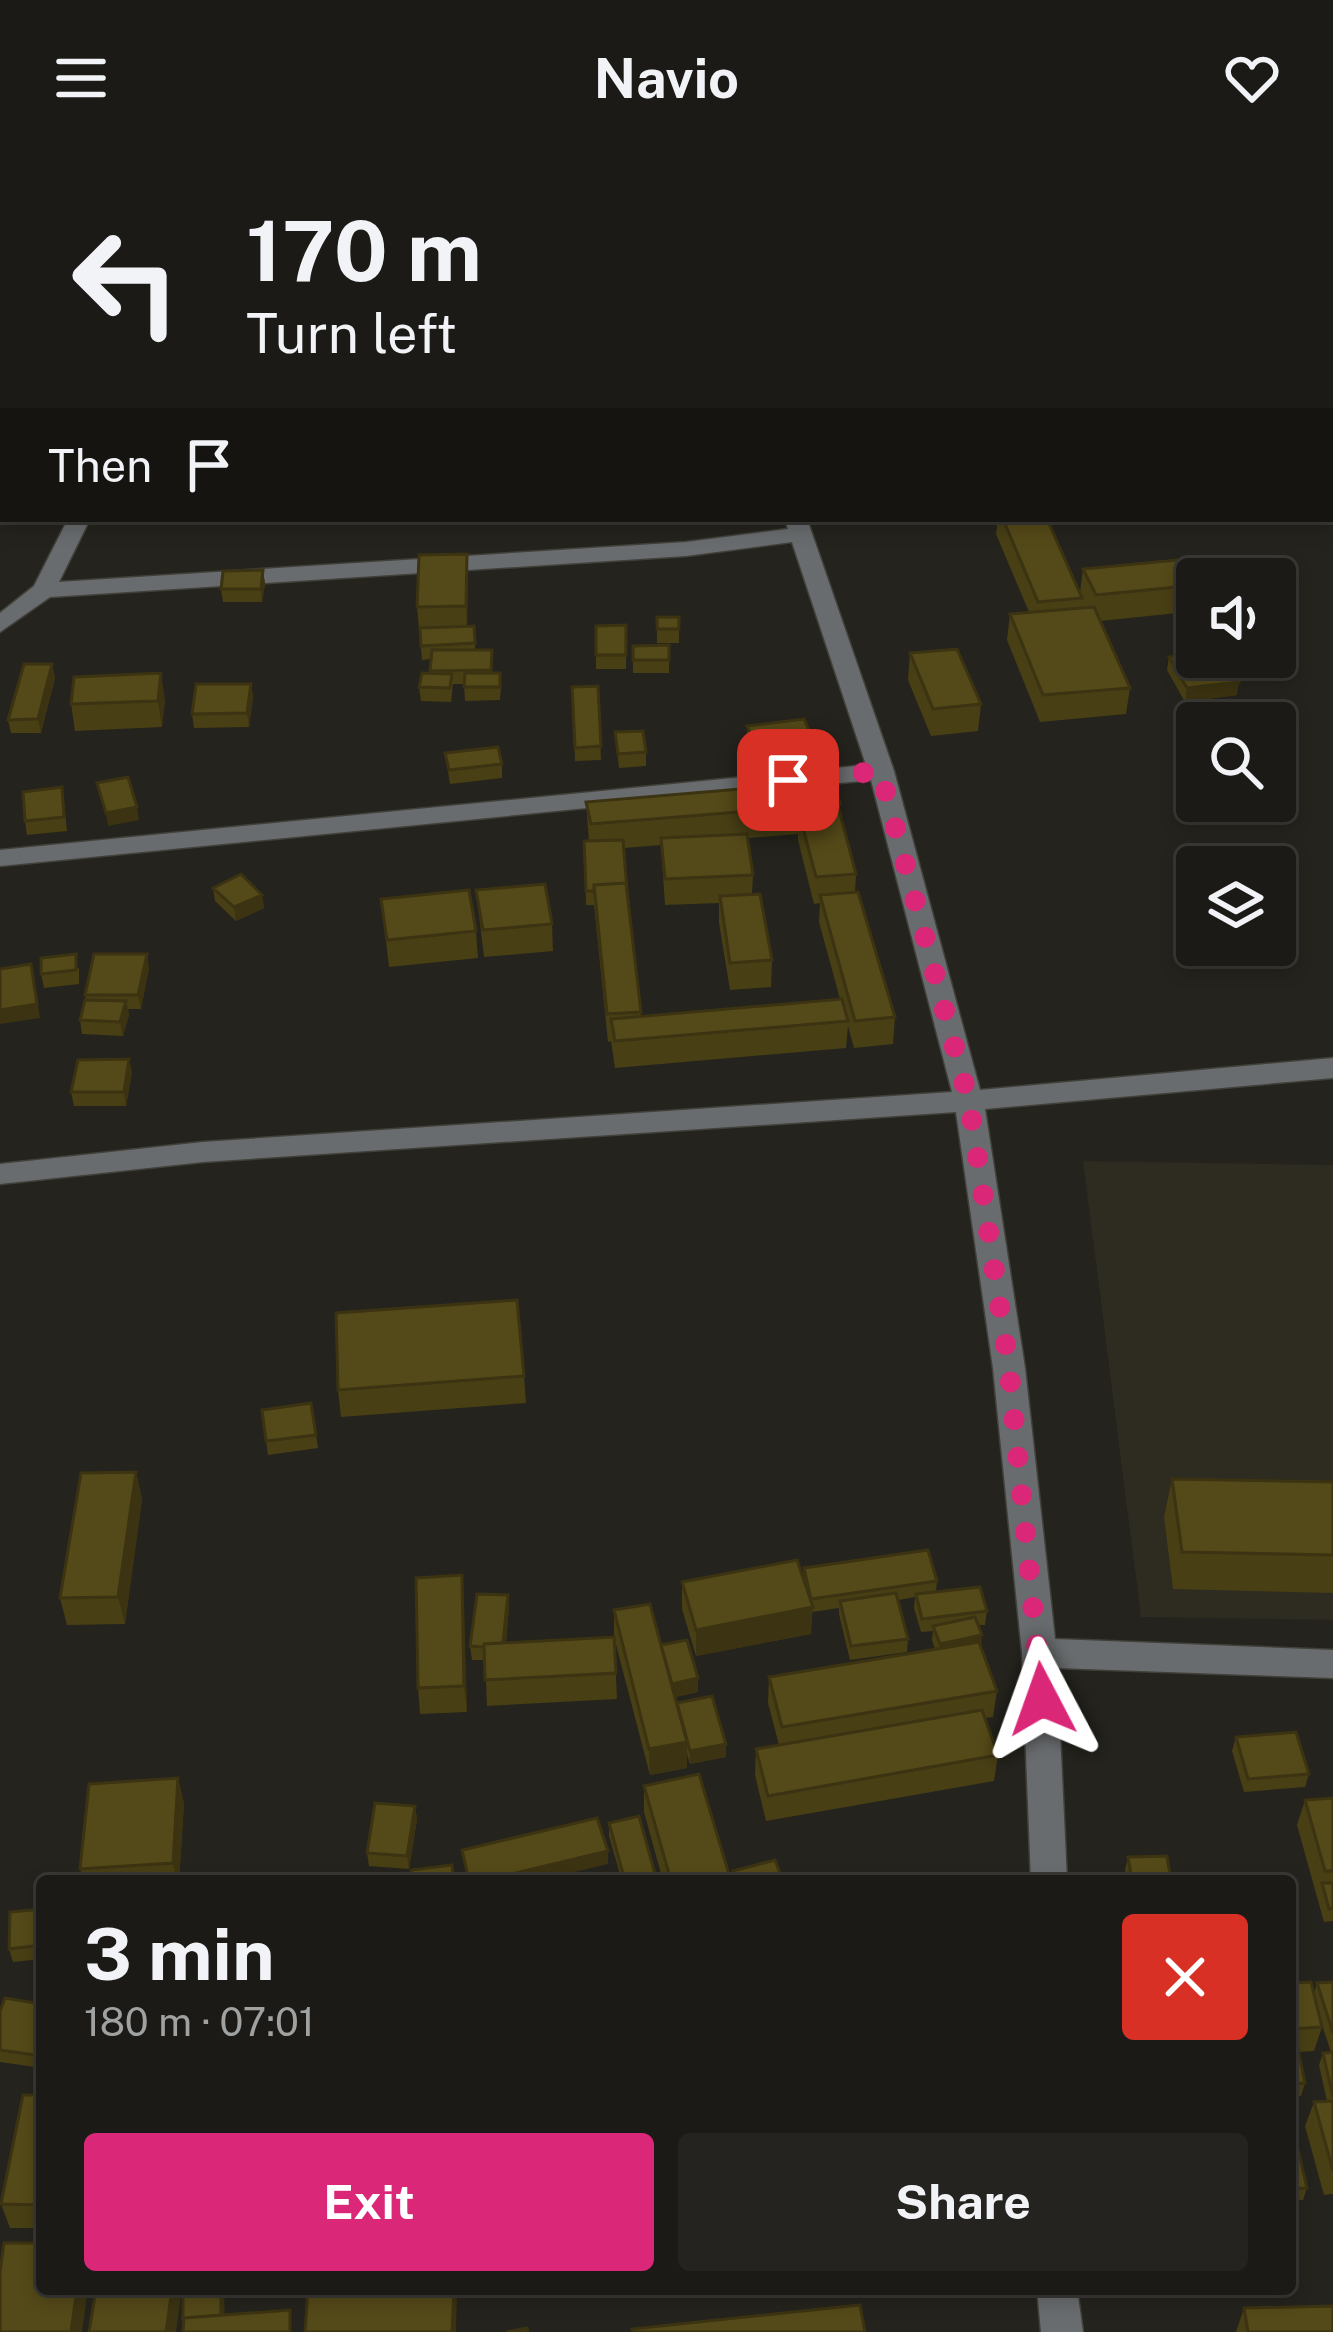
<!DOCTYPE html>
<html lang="en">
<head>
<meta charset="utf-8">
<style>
  :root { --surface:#1b1a16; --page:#24231f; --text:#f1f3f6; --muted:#a0a1a1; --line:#393835; --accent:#db2777 }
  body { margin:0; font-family:"Public Sans",sans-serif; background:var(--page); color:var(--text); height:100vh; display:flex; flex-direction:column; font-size:45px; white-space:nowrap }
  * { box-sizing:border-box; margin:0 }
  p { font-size:39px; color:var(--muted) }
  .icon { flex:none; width:66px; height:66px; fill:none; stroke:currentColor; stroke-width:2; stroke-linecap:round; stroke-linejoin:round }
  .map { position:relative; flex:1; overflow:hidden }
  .sheet { position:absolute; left:36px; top:1719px; width:1260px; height:420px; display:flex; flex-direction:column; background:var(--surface); border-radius:12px; box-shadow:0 6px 18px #0003,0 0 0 3px var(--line) }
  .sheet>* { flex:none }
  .guide { position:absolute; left:0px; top:0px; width:1335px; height:366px; box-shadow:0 6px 18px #0003,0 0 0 3px var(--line); background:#1b1a16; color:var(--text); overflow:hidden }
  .buttons { position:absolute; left:1176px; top:402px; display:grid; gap:24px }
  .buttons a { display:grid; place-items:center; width:120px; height:120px; border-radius:12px; background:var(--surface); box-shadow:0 6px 18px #0003,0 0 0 3px var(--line); font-size:60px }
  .pin { position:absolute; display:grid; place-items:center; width:102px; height:102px; color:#fff; margin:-51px; border-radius:24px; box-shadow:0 6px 18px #0006 }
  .me { position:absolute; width:132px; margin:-66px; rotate:356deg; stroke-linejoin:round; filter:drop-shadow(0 0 9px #0008) }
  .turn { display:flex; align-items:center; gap:42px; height:252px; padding:0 48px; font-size:54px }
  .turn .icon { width:156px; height:156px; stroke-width:2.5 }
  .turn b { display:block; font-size:84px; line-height:102px }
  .then { display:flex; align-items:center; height:114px; padding:0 48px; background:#0003; gap:24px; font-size:45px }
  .round { display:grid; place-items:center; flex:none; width:126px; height:126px; border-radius:12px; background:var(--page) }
  .head { display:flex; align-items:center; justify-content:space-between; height:204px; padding:0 48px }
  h1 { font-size:72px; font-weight:700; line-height:90px }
  .button { display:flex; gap:24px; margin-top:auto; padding:24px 48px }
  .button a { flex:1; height:138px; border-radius:12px; background:var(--accent); color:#fff; font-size:48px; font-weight:700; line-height:138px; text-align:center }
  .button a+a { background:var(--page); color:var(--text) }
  header { display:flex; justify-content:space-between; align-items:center; height:156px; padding:0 48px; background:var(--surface); font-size:54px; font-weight:700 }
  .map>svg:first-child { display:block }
  .built { fill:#2e2b20 }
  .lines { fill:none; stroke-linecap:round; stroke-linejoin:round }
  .minor-casing { stroke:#41403a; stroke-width:3 }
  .minor { fill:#696c6e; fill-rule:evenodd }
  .wall { fill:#483f15; fill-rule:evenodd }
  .shaded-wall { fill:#3b3311 }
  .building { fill:#544918; stroke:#3b3311; stroke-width:3 }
  .route { stroke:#db2777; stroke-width:21; stroke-dasharray:0 37.8 }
</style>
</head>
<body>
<header><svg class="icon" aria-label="menu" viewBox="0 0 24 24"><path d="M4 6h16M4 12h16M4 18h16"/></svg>Navio<svg class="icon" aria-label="heart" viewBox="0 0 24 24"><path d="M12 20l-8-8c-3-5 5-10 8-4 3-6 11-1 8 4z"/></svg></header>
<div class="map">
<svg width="1333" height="2176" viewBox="0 0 1333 2176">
  <rect width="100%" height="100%" fill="#24231d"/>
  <path class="built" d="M1083,1005L1333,1009V1464L1141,1461Z"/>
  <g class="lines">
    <defs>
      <path id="minor" d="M631,0H649L650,3H632Z
        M1332,150H1333V162H1332Z
        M68,363H90L59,426L686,386L788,373L785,363H807L894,615L980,934L1333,902V922L985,953L1025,1212L1055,1483L1333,1494V1522L1057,1512L1067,1725H1031L1022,1497L993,1212L956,956L203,1006L0,1028V1008L203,986L952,936L871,624L0,710V694L866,609L792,386L686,400L50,441L0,476V457L34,430Z
        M1037,2133H1077L1083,2176H1041Z"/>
    </defs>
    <use href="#minor" class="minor-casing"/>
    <use href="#minor" class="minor"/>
  </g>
  <path class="wall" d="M959,0H1079L1082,3H959Z
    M998,363H1047L1080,436L1083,413L1197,423V455L1100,465L1130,532L1126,558L1040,566L1007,484L1010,458L1029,456L996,378Z
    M263,414L265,428L262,446H223L221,433Z
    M468,424L467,470L475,487V494L501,530L500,544L465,545L464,528H453L451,546L421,545L419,531L430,517L431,503L422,504L417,451Z
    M657,461H679V487H657Z
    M626,469V513H596V470Z
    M669,489V517H633V490Z
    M910,497L981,548L978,575L931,580L908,524Z
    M1169,501L1237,539L1185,546L1167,514Z
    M52,508L55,522L41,577H11L8,564Z
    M251,528L253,541L249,571L194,572L192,558Z
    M598,530L601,604L575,605L572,531Z
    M165,544L162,571L75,575L71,548Z
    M747,570L810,592L753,600L747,584Z
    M615,576L646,596V610L619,612Z
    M445,597L502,608V622L450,628Z
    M64,645L67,675L27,679L25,665Z
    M586,646L840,648V658L856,718L855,737L895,861L893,888L854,892L848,870L846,892L615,912L611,885L608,886L594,749H586L584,685H589ZM798,678V684L814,748L820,747L819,766L840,843L641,860L624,692L661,689L665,749L719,747V767L730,834L771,831L772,804L752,738L753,719L748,682Z
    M213,732L262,739L264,752L236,765L215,745Z
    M476,734L552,768L553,795L484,801Z
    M381,743L476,775L478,802L389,811Z
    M79,812V828L44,832L41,818Z
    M149,812L141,853H128L129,859L123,880L82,878L80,864L86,844L85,839Z
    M129,903L132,917L126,950H74L71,936Z
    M524,1220L526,1247L341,1261L338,1234Z
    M311,1247L318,1292L268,1299L262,1254Z
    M136,1316L142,1343L125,1468L67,1469L60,1442Z
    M1172,1323L1333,1326V1437L1173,1433L1164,1361Z
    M804,1412L937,1425L936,1436L987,1455L985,1469H979L981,1490L997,1535L993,1561L985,1562L998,1599L994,1625L766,1665L755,1619L756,1593L779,1589L768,1547L769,1521L935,1493L932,1484L933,1475L921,1476L914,1452L915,1441L898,1444L908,1483L907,1496L850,1504L839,1458V1452L812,1456L811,1478L696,1500L682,1453V1426L803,1423Z
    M462,1419L467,1556L420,1558L418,1532Z
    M508,1439L509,1452L506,1487L614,1481L617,1543L487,1550L485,1504H472L470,1490Z
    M614,1454L661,1489L698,1536L675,1541L677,1547L726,1588V1601L690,1608L687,1598V1612L650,1619L614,1481Z
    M1236,1581L1309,1618L1305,1631L1244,1636L1232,1595Z
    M178,1622L184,1648L179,1725H84L80,1713Z
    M644,1630L731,1725H663L644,1656Z
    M1333,1642V1765L1324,1766L1297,1669L1305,1644Z
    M415,1650L417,1663L409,1713L369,1710L367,1697Z
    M609,1667L657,1725H622L609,1680Z
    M1128,1701L1171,1725H1127L1125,1714Z
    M42,1753V1803L13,1806L9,1793Z
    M1333,1826V2038L1324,2039L1305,1970L1314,1946L1327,1945L1319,1909L1323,1897L1331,1896L1320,1863L1322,1871L1314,1895L1299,1896L1305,1927L1301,1940H1290V1827L1314,1838L1317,1827Z
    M42,1848V1912L0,1906V1855Z
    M42,1939V2072H10L1,2048Z
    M1290,1967L1307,2032L1303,2044L1290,2045Z
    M1244,2152L1333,2176H1236Z"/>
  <path class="shaded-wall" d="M467,398L468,424L467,477L466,450Z
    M263,414L265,428L262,446L261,433Z
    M52,508L55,522L41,577L38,563Z
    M161,517L165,544L162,571L158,545Z
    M1239,526L1237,539L1185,546L1187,532Z
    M251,528L253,541L249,571L247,557Z
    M811,578L810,592L753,600V586Z
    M137,651L139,664L108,670L106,657Z
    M262,739L264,752L236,765L234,751Z
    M147,798L149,812L141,853L138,839Z
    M31,808L40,862L0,868V854Z
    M126,845L129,859L123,880L120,866Z
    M129,903L132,917L126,950L124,936Z
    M136,1316L142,1343L125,1468L118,1441Z
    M462,1419L464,1446L467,1556L464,1530Z
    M508,1439L509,1452L504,1505L503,1491Z
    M813,1451L811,1478L696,1500V1474Z
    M982,1479L981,1493L938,1502L940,1488Z
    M698,1522V1536L672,1542V1528Z
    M687,1586V1612L650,1619L649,1593Z
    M726,1588V1601L690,1608V1595Z
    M178,1622L184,1648L179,1725H177L173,1707Z
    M415,1650L417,1663L409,1713L407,1700Z
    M608,1695V1708L537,1725H482Z
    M77,2133H88L82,2176H71Z
    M172,2133H182L176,2176H166Z
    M221,2133H224L225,2171L221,2160Z
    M454,2133H457L456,2176H452Z"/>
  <path class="building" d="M976,0H1079L1082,3H979Z
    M1003,363H1047L1082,442L1038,446Z
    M467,398L466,450L417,451L419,399Z
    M1222,402L1233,423H1198L1188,404Z
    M1187,403L1198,423L1197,429L1096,439L1083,413Z
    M263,414L261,433H221L223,415Z
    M1094,451L1130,532L1043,539L1010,458Z
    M657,461H679V473H657Z
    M626,469V499H596V470Z
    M474,470L475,487L421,490L420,472Z
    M669,489V504H633V490Z
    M957,493L981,548L933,553L910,497Z
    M432,494H492L491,514L430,515Z
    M1197,498V501H1225L1239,526L1187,532L1169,501Z
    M24,508H52L38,563L8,564Z
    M161,517L158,545L71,548L74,521Z
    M422,517L452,518L450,532L419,531Z
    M465,517H500V531H464Z
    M196,528H251L247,557L192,558Z
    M598,530L601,590L575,592L572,531Z
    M804,563L811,578L753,586L747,570Z
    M643,575L646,596L618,598L615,576Z
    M498,591L502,608L449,614L445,597Z
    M128,621L137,651L106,657L97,627Z
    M834,625L840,648L591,668L586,646Z
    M62,631L64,661L25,665L23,636Z
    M839,654L856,718L816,721L799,657Z
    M747,678L753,719L665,723L661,682Z
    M623,684L627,734L626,727L594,729V735H586L584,685Z
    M241,718L262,739L234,751L213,732Z
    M626,727L641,856L607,858L594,729Z
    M545,728L552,768L483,774L476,734Z
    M469,734L476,775L387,784L381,743Z
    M858,736L895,861L855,865L820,739Z
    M760,738L772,804L730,807L720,740Z
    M76,798V814L41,818V802Z
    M94,798H147L138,839H85Z
    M31,808L37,848L0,854V813Z
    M842,843L848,865L615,885L611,863Z
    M85,844L126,845L120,866L80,864Z
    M129,903L124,936H71L78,904Z
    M517,1144L524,1220L338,1234L336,1157Z
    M311,1247L316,1279L266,1285L262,1254Z
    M136,1316L118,1441L60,1442L81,1317Z
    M1172,1323L1333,1326V1399L1182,1396Z
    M928,1394L937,1425L811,1443L804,1412Z
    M797,1404L813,1451L696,1474L682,1426Z
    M462,1419L464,1530L418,1532L416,1422Z
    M980,1431L987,1455L922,1463L916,1438Z
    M896,1437L908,1483L851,1490L840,1445Z
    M477,1438L508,1439L503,1487L484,1488V1491L470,1490Z
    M650,1448L687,1586L649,1593L614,1454Z
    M975,1461L982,1479L940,1488L933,1470Z
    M614,1481L616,1517L485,1524L484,1488Z
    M687,1484L698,1522L672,1528L661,1489Z
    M979,1486L997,1535L782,1571L769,1521Z
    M712,1540L726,1588L690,1595L677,1547Z
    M982,1554L998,1599L768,1640L756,1593Z
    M1296,1576L1309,1618L1248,1623L1236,1581Z
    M699,1618L731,1725H671L644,1630Z
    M178,1622L173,1707L80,1713L89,1628Z
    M1333,1642V1715H1325L1305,1644Z
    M375,1647L415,1650L407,1700L367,1697Z
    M639,1660L657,1725H625L609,1667Z
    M597,1662L608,1695L482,1725H469L462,1694Z
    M1167,1700L1171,1725H1132L1128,1701Z
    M775,1704L783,1725H737L733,1715Z
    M452,1709L454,1725H412L411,1714Z
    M1322,1727H1333V1752L1329,1753Z
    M42,1753V1789L9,1793L10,1756Z
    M1311,1826L1322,1871L1290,1873V1827Z
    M1333,1826V1877L1317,1827Z
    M5,1842L42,1848V1900L0,1894V1855Z
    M1290,1892H1298L1305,1927L1290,1928Z
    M1333,1896V1941L1323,1897Z
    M23,1939H42V2049L1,2048Z
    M1333,1945V2015L1314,1946Z
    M1290,1967H1292L1307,2032L1290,2033Z
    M4,2087H42V2133H77L71,2176H0V2116Z
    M96,2133H172L166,2176H89Z
    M183,2133H221V2159L184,2162L183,2165Z
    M308,2133H454L452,2176H305Z
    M860,2149L865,2176H633L632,2173Z
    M1333,2150V2176H1248L1244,2152Z
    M290,2154V2176H183L184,2162Z
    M527,2172L528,2176H507Z"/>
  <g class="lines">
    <path class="route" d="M788,624L880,615L969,945L1009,1212L1042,1543"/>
  </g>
</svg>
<div class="buttons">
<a><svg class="icon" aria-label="sound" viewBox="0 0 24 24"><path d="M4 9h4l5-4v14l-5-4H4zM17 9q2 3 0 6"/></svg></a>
<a><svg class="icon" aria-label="search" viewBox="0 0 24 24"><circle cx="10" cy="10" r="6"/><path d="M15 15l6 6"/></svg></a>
<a><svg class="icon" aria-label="layers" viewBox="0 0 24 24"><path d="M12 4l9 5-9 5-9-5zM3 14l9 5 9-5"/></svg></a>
</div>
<div class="pin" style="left:788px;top:624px;background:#d93025"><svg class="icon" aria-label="arrive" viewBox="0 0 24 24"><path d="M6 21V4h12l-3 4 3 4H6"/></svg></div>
<svg class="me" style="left:1042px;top:1543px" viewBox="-20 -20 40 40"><path d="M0-17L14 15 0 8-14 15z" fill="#db2777" stroke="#fff" stroke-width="4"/></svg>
<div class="guide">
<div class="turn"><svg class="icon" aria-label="left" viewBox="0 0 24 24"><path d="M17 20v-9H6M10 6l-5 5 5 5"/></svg><div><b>170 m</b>Turn left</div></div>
<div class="then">Then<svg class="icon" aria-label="arrive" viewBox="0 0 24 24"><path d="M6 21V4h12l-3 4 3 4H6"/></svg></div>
</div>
<section class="sheet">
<div class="head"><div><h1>3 min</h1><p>180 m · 07:01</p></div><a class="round" style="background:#d93025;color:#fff"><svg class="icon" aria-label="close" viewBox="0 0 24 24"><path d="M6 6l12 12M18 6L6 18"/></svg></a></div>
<div class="button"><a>Exit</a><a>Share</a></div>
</section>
</div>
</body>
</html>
